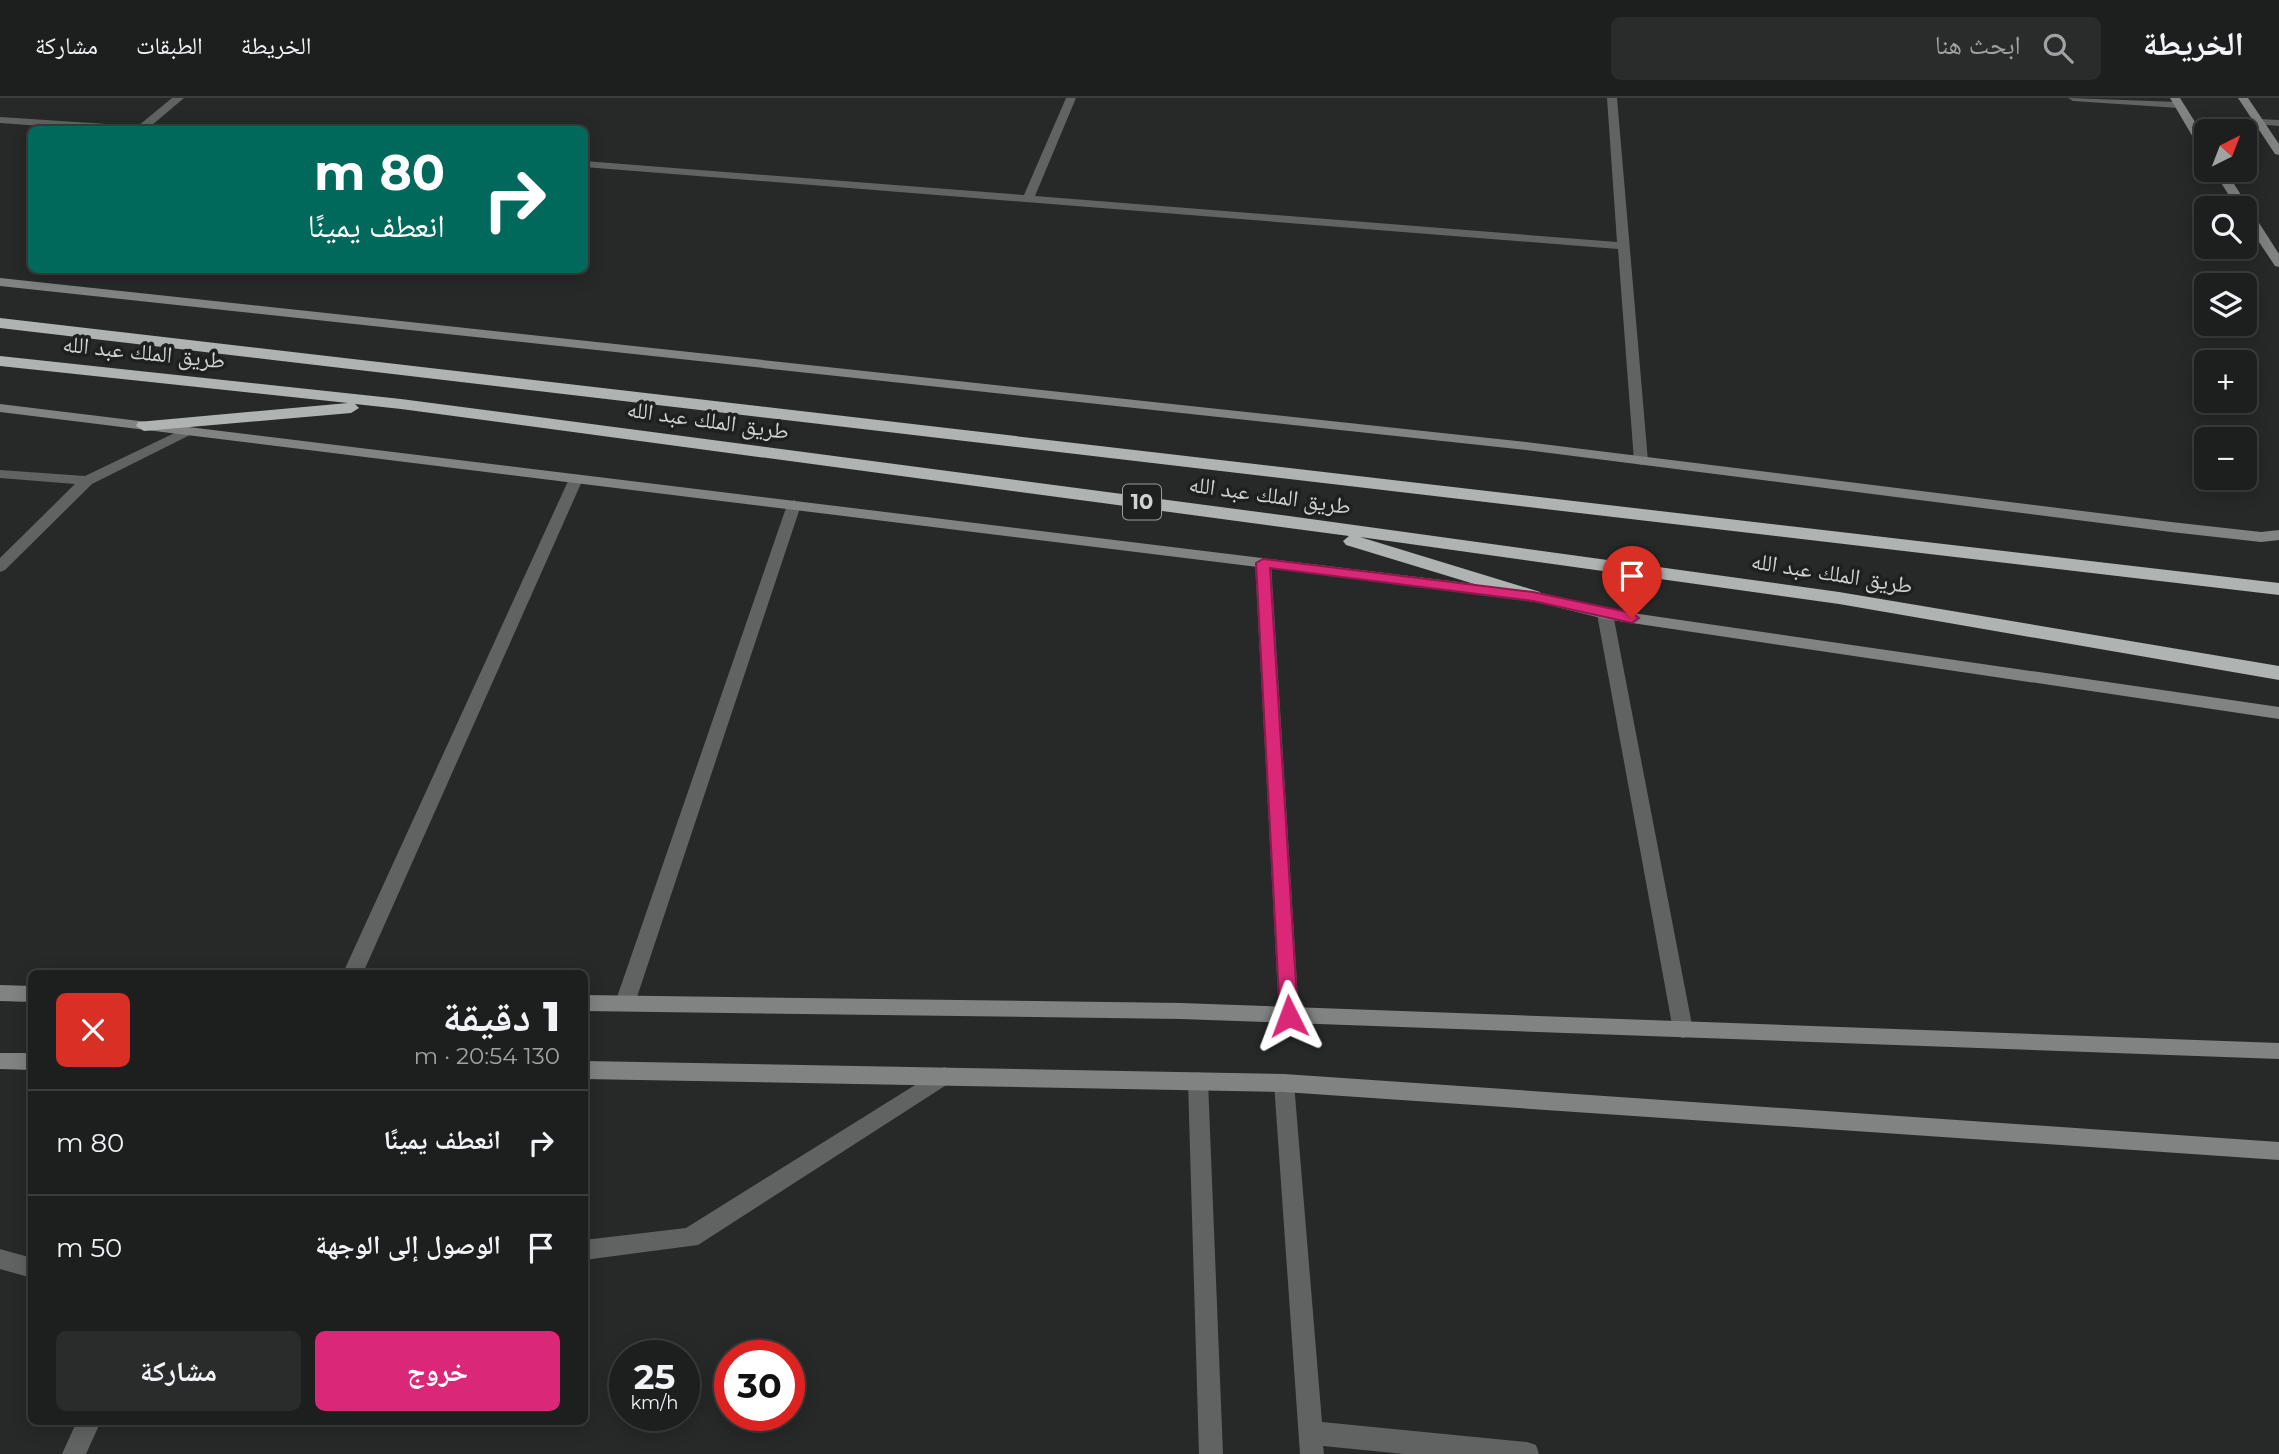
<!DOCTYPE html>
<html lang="ar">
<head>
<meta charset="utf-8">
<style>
  :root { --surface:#1c1f1e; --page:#292c2b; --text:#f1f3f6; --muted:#a0a2a4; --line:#3a3d3c; --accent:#db2777 }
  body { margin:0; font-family:Montserrat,"Noto Naskh Arabic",sans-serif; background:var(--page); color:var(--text); direction:rtl; height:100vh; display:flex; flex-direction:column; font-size:26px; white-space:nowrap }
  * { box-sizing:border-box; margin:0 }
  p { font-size:23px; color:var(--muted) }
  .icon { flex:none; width:38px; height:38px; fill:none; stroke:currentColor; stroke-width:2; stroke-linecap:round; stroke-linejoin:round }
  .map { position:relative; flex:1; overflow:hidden; direction:ltr }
  .panel { position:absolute; left:28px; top:872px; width:560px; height:455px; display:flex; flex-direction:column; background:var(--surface); border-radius:10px; box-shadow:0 4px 18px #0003,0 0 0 2px var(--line); direction:rtl }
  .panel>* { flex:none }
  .hud { position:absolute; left:28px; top:28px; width:560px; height:147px; border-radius:10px; box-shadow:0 4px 18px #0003,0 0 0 2px var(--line); direction:rtl; background:#00695c; color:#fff; overflow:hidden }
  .needle { width:46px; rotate:42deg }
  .buttons { position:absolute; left:2194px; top:21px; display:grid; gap:14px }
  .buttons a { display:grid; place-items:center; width:63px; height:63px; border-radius:10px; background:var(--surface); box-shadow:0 4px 18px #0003,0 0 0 2px var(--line); font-size:35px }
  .speed { position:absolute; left:609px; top:1242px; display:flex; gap:14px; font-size:35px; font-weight:700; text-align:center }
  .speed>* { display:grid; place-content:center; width:91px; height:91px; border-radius:50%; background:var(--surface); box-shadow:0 4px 18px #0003,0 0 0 2px var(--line); line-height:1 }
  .speed small { font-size:18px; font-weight:400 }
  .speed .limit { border:10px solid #d22; background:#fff; color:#111 }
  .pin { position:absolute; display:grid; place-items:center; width:60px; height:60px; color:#fff; margin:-72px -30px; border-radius:50% 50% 50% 0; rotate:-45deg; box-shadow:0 0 7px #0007 }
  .pin .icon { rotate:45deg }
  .me { position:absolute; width:77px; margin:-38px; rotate:357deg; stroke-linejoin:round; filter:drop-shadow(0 0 5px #0008) }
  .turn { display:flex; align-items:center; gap:24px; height:147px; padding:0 28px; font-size:32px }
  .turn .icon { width:91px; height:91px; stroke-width:2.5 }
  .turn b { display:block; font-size:49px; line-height:60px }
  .round { display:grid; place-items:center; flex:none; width:74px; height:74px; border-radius:10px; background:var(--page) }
  .overview { display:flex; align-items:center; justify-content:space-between; height:119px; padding:0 28px }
  h1 { font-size:42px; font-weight:800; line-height:52px }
  .primary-button { display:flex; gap:14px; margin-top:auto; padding:14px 28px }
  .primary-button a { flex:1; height:80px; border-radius:10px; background:var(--accent); color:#fff; font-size:28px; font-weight:800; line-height:80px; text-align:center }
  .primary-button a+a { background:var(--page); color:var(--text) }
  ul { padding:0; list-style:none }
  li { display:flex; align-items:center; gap:21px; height:105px; padding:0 28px; border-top:2px solid var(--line) }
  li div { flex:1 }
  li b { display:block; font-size:26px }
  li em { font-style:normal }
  header { display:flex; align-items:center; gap:42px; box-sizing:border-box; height:98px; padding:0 35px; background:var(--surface); border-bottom:2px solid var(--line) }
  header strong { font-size:33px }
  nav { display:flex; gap:38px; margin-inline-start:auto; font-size:24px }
  .search { width:490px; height:63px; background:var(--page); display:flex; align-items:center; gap:18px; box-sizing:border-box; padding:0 24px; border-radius:10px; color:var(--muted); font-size:26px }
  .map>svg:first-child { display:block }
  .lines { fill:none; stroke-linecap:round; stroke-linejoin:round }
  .lane { fill:#616362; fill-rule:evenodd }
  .street { fill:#616362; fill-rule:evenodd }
  .secondary { fill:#818382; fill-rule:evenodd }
  .highway { fill:#afb3b1; fill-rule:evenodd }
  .route { fill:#db2777; stroke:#8e194d; stroke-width:2 }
  .labels { text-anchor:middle; stroke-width:7; stroke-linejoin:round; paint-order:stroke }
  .shield { fill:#1d201e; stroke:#9b9d9c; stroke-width:2 }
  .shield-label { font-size:21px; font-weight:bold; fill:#d1d3d2 }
  .street-label { font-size:23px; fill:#d1d3d2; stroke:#1d201e }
</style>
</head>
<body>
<header>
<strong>الخريطة</strong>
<div class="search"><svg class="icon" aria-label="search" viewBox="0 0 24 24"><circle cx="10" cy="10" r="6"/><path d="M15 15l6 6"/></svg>ابحث هنا</div>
<nav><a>الخريطة</a><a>الطبقات</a><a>مشاركة</a></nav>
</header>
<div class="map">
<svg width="2279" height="1356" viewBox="0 0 2279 1356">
  <rect width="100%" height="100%" fill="#262928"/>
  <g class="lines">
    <path class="lane" d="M187,329L194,333L192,336L92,386L5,472L0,474V460L75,386L0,380V372L85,378Z"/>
    <path class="street" d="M172,0H184L151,28L160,32H96L0,25V19L138,28Z
      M1066,0H1076L1035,98L1617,144L1607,0H1617L1648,363L1641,367L1634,363L1618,151L584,69V63L1024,97Z
      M2068,0L2179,4L2184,7L2179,10L2073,3Z
      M2259,21L2279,22V28L2255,26L2253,24Z
      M576,377L583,381L363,875H343L569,381Z
      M794,402L801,407L635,905L632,911L625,913L618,911L615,905L787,407Z
      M1263,460L1271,465L1299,917L1296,923L1289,925L1282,923L1279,917L1255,465Z
      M1605,511L1613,516L1693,932L1690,938L1683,940L1676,938L1673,932L1597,516Z
      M944,969L951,972L954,978L951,984L698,1147L584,1162V1142L686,1130Z
      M1198,974L1205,977L1208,983L1223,1356H1199L1188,983L1191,977Z
      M1284,976L1291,979L1294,985L1322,1324L1527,1344L1536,1347L1539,1356H1404L1323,1348L1324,1356H1300L1274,985L1277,979Z
      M0,1151L32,1160V1180L0,1171Z
      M77,1323H101L86,1356H62Z"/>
    <path class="secondary" d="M2170,0H2180L2207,43V56L2201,53Z
      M2238,0H2248L2279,46V57L2275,56Z
      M2213,72H2225L2279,156V169L2275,168L2245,123V110H2237Z
      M0,180L1526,344L2171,424L2261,434L2279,432V442L2261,444L2171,434L1526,352L0,188Z
      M0,306L1533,493L1605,511L2279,609V621L1605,521L1533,503L0,314Z
      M0,887L32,888V904L0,903Z
      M584,897L1181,905L2279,945V961L1181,921L584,913Z
      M0,955H32V972L0,971Z
      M584,963L1284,976L2279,1044V1062L1284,994L584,981Z"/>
    <path class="highway" d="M0,220L2279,485V497L0,230Z
      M0,258L401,301L1289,418L1839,494L2279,568V582L1839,506L1360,439L1540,494L1542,498L1540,502L1533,504L1346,447L1343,443L1349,438L401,311L355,306L359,310L351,315L144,333L136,328L138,324L348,305L0,268Z"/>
  </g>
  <path class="route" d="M1263,461L1533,494L1632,515L1639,520L1632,525L1533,503L1270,470L1298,918L1289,925L1280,918L1256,465Z"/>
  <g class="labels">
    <rect class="shield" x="1123" y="386.5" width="38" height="35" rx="5"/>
    <g class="shield-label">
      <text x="1142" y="411">10</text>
    </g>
    <g class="street-label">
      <text transform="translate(144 254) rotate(6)" y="8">طريق الملك عبد الله</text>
      <text transform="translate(708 322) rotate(8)" y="8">طريق الملك عبد الله</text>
      <text transform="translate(1270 397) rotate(8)" y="8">طريق الملك عبد الله</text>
      <text transform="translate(1832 475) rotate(9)" y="8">طريق الملك عبد الله</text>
    </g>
  </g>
</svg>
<div class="buttons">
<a><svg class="needle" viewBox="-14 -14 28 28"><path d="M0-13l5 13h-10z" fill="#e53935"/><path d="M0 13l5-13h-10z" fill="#a0a2a4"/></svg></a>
<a><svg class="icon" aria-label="search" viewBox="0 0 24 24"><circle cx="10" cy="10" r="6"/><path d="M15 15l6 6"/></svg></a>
<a><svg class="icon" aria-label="layers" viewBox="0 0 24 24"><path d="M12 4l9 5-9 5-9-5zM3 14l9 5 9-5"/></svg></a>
<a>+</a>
<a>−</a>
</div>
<div class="speed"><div>25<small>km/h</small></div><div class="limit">30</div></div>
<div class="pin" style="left:1632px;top:520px;background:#d93025"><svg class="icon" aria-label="arrive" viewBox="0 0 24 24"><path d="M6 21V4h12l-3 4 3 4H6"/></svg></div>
<svg class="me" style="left:1289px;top:918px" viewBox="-20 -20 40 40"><path d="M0-17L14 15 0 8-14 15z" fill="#db2777" stroke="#fff" stroke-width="4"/></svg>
<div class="hud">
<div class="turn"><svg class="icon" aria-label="right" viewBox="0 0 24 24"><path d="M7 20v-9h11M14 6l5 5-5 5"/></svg><div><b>80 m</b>انعطف يمينًا</div></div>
</div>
<section class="panel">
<div class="overview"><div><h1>1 دقيقة</h1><p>130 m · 20:54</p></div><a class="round" style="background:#d93025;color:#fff"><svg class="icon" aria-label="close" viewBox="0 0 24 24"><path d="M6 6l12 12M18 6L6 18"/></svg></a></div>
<ul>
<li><svg class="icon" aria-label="right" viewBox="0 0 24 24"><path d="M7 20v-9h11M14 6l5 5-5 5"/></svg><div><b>انعطف يمينًا</b></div><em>80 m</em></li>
<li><svg class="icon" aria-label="arrive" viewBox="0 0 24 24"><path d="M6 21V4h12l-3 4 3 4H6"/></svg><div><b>الوصول إلى الوجهة</b></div><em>50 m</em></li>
</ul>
<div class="primary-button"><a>خروج</a><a>مشاركة</a></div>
</section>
</div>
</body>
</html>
